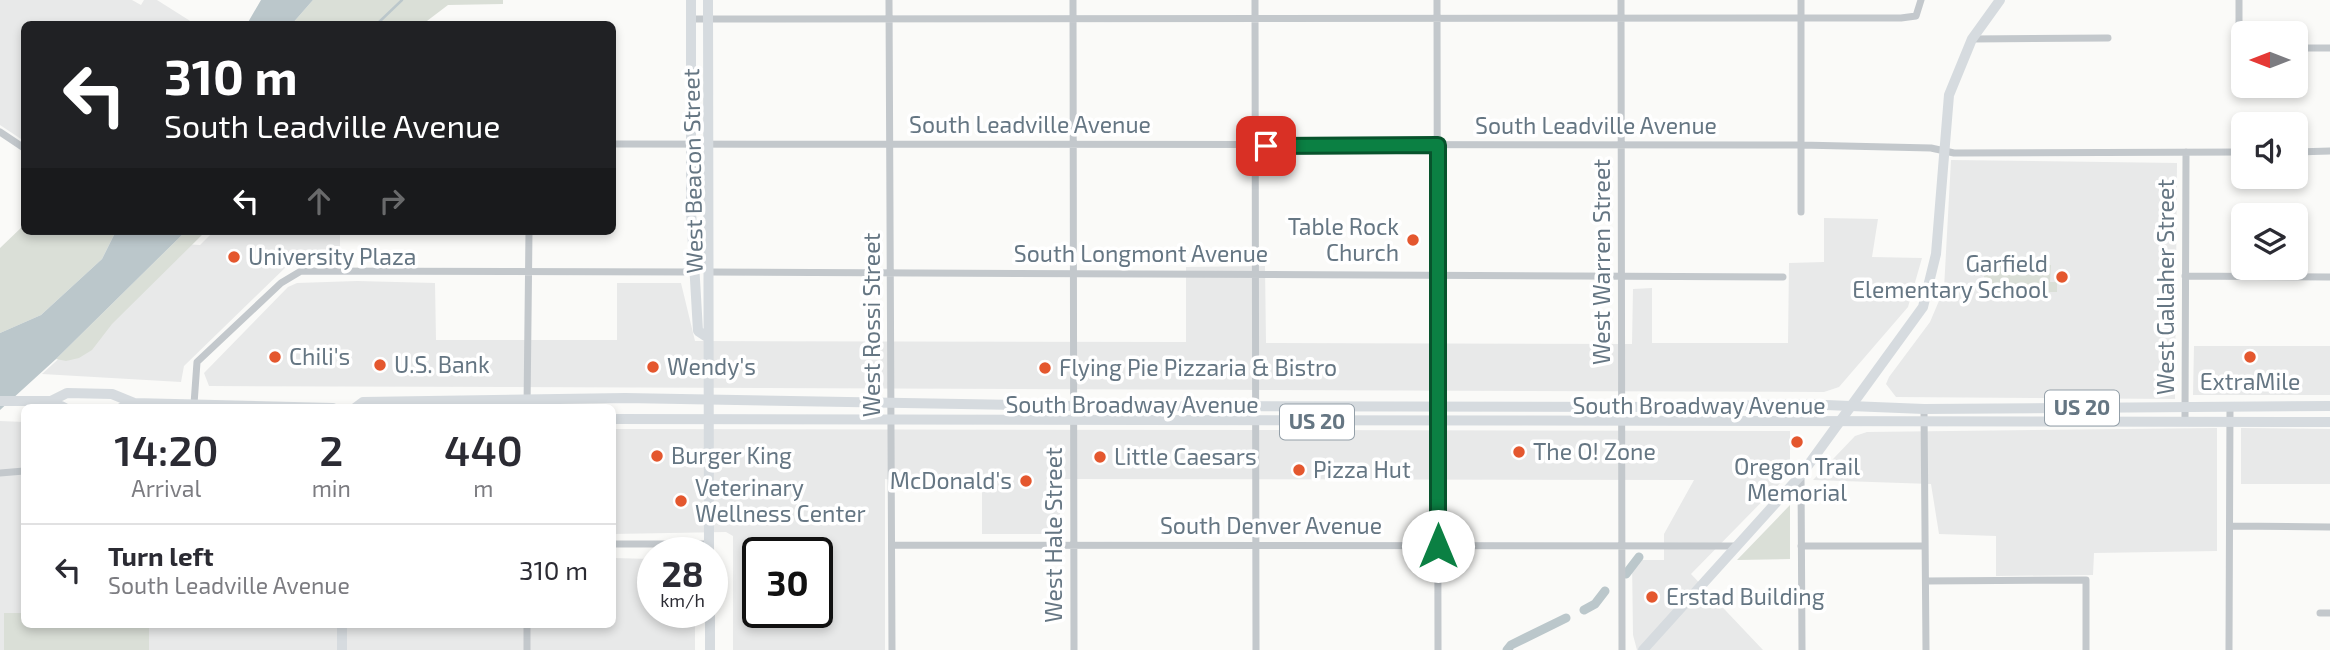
<!DOCTYPE html>
<html lang="en">
<head>
<meta charset="utf-8">
<style>
  :root { --surface:#fff; --page:#f7f7f7; --text:#2b2b33; --muted:#7c7c81; --line:#e1e1e2 }
  body { margin:0; font-family:"Exo 2",sans-serif; background:var(--page); color:var(--text); height:100vh; display:flex; flex-direction:column; font-size:26px; white-space:nowrap }
  * { box-sizing:border-box; margin:0 }
  p { font-size:23px; color:var(--muted) }
  .icon { flex:none; width:38px; height:38px; fill:none; stroke:currentColor; stroke-width:2; stroke-linecap:round; stroke-linejoin:round }
  .map { position:relative; flex:1; overflow:hidden }
  .panel { position:absolute; left:21px; top:404px; width:595px; height:224px; display:flex; flex-direction:column; background:var(--surface); border-radius:10px; box-shadow:0 4px 10px #0003 }
  .panel>* { flex:none }
  .hud { position:absolute; left:21px; top:21px; width:595px; height:214px; border-radius:10px; box-shadow:0 4px 10px #0003; background:#202124; color:#fff; overflow:hidden }
  .needle { width:46px; rotate:270deg }
  .tools { position:absolute; left:2231px; top:21px; display:grid; gap:14px }
  .tools a { display:grid; place-items:center; width:77px; height:77px; border-radius:10px; background:var(--surface); box-shadow:0 4px 10px #0003; font-size:35px }
  .speed { position:absolute; left:637px; top:537px; display:flex; gap:14px; font-size:35px; font-weight:700; text-align:center }
  .speed>* { display:grid; place-content:center; width:91px; height:91px; border-radius:50%; background:var(--surface); box-shadow:0 4px 10px #0003; line-height:1 }
  .speed small { font-size:18px; font-weight:400 }
  .speed .limit { border:4px solid #111; border-radius:10px; background:#fff; color:#111 }
  .pin { position:absolute; display:grid; place-items:center; width:60px; height:60px; color:#fff; margin:-30px; border-radius:14px; box-shadow:0 4px 10px #0006 }
  .me { position:absolute; width:77px; margin:-38px; rotate:0deg; stroke-linejoin:round; filter:drop-shadow(0 0 5px #0008) }
  .turn { display:flex; align-items:center; gap:24px; height:147px; padding:0 28px; font-size:32px }
  .turn .icon { width:91px; height:91px; stroke-width:2.5 }
  .turn b { display:block; font-size:49px; line-height:60px }
  .lanes { display:flex; align-items:center; height:66px; padding:0 28px; background:#0003; justify-content:center; gap:35px; direction:ltr }
  .lanes .off { opacity:.35 }
  .eta { display:flex; justify-content:space-evenly; align-items:center; height:119px; text-align:center }
  .eta b { font-size:42px; font-weight:600; line-height:49px }
  ul { padding:0; list-style:none }
  li { display:flex; align-items:center; gap:21px; height:91px; padding:0 28px; border-top:2px solid var(--line) }
  li div { flex:1 }
  li b { display:block; font-size:26px }
  li em { font-style:normal }
  .map>svg:first-child { display:block }
  .built { fill:#e8e9e9; fill-rule:evenodd }
  .green { fill:#dadfd7 }
  .water { fill:#bbc7cb }
  .lines { fill:none; stroke-linecap:round; stroke-linejoin:round }
  .stream { stroke:#bbc7cb; stroke-width:2.5 }
  .canal { stroke:#bbc7cb; stroke-width:9 }
  .street { stroke:#c3c8cc; stroke-width:7 }
  .secondary { stroke:#d6dbdf; stroke-width:10 }
  .primary { stroke:#d6dbdf; stroke-width:10 }
  .route-casing { stroke:#07532c; stroke-width:18 }
  .route { stroke:#0b8043; stroke-width:12 }
  .poi-dot { fill:#e4572e; stroke:#fff; stroke-width:2.5 }
  .labels { text-anchor:middle; stroke-width:7; stroke-linejoin:round; paint-order:stroke }
  .shield { fill:#fff; stroke:#939fa8; stroke-width:2 }
  .shield-label { font-size:21px; font-weight:bold; fill:#657683 }
  .street-label { font-size:23px; fill:#657683; stroke:#fff }
  .poi-label { font-size:23px; fill:#657683; stroke:#fff; text-anchor:start }
</style>
</head>
<body>
<div class="map">
<svg width="2330" height="650" viewBox="0 0 2330 650">
  <rect width="100%" height="100%" fill="#fafaf8"/>
  <path class="built" d="M0,0H132L141,5L144,0H157L195,24H24V141L0,125Z
    M1951,160L2177,163L2175,399L1896,397L1886,384L1889,377L1930,322L1944,289Z
    M1824,218L1878,219L1872,257L1922,258L1908,307L1839,387L1824,392L209,386L204,373L288,287L297,283L357,281L435,283L436,340H617V283H681L695,341L1186,342V267L1265,266L1266,343L1632,344L1633,289L1652,288V343H1788L1789,263L1824,262Z
    M214,231H340V265H288L184,366L181,382L42,374L184,244L200,245Z
    M2194,346H2330V395H2193Z
    M0,421L24,422V625H612L613,558L653,559V612L695,613V650H0Z
    M2217,428V551L2094,553L2093,575L1996,576V536L1939,534L1931,484L1813,480L1855,436L1867,432Z
    M2241,428L2330,429V484H2241Z
    M613,429L1790,431V473L1691,574L1763,650H1637L1633,635L1632,560H1664V534L1694,480L1060,479V534H982V483L903,482L885,479V650H733V536L726,532L613,534ZM758,553H817V612H758Z"/>
  <path class="green" d="M313,0H503V4L448,5L423,24H292Z
    M24,225V231H116L102,259L41,315L0,333V248Z
    M186,231H206L112,324L92,350L79,358L66,361L56,359Z
    M1984,265L2008,266V272H2032L2033,265H2051L2050,282H2057V292H1984Z
    M1790,505V559L1737,560Z
    M4,613H24V625H149V650H4Z"/>
  <path class="water" d="M261,0H313L292,24H247Z
    M116,231H186L56,359L0,410V333L41,315L102,259Z"/>
  <g class="lines">
    <path class="stream" d="M377,24L402,0"/>
    <path class="canal" d="M1626,574L1639,557
      M1584,610L1595,604L1605,591
      M1507,650L1511,645L1566,618"/>
    <path class="street" d="M889,0L892,650
      M1073,0L1074,650
      M1255,0L1256,650
      M1437,0L1438,650
      M1621,0L1622,650
      M2239,0V31L2244,41
      M691,19L1901,18L1916,16L1921,0
      M1972,39L2108,38
      M2296,48H2330
      M0,132L24,148
      M612,144L1801,145L1931,148L1954,153L2244,152
      M2296,152L2330,151
      M1801,212V0
      M709,272L1783,277
      M2185,276L2330,277
      M194,404L197,362L281,283L301,271L693,272
      M527,408L529,231
      M1924,409L1926,650
      M2185,421L2186,152
      M0,473L24,471
      M1801,475L1802,650
      M2230,526L2330,527
      M612,544H709
      M892,545L1734,546
      M1801,546H1925
      M1926,581L2086,580V650
      M2320,613H2330
      M527,625V650
      M2229,650L2230,407"/>
    <path class="secondary" d="M691,0V211L698,331L707,337
      M708,0L709,553
      M710,612V650
      M342,625V650
      M1643,650L1801,475L1923,307L1936,254L1949,95L1972,39L2000,0"/>
    <path class="primary" d="M0,401H51L67,393L112,394L134,403
      M51,401L65,408
      M121,408L134,403L333,408
      M355,408L363,402L625,398L1074,406L1688,407L1801,404L1924,409L2330,406
      M612,419L2330,422"/>
  </g>
  <g class="lines">
    <defs>
      <path id="route" d="M1266,146L1438,145V546"/>
    </defs>
    <use href="#route" class="route-casing"/>
    <use href="#route" class="route"/>
  </g>
  <g class="poi-dot">
    <circle cx="1413" cy="240" r="7"/>
    <circle cx="234" cy="257" r="7"/>
    <circle cx="2062" cy="277" r="7"/>
    <circle cx="275" cy="357" r="7"/>
    <circle cx="2250" cy="357" r="7"/>
    <circle cx="380" cy="365" r="7"/>
    <circle cx="653" cy="367" r="7"/>
    <circle cx="1045" cy="368" r="7"/>
    <circle cx="1797" cy="442" r="7"/>
    <circle cx="1519" cy="452" r="7"/>
    <circle cx="657" cy="456" r="7"/>
    <circle cx="1100" cy="457" r="7"/>
    <circle cx="1299" cy="470" r="7"/>
    <circle cx="1026" cy="481" r="7"/>
    <circle cx="681" cy="501" r="7"/>
    <circle cx="1652" cy="597" r="7"/>
  </g>
  <g class="labels">
    <g class="shield">
      <rect x="2045" y="390.5" width="74" height="35" rx="5"/>
      <rect x="1280" y="404.5" width="74" height="35" rx="5"/>
    </g>
    <g class="shield-label">
      <text x="2082" y="415">US 20</text>
      <text x="1317" y="429">US 20</text>
    </g>
    <g class="street-label">
      <text x="1030" y="133">South Leadville Avenue</text>
      <text x="1596" y="134">South Leadville Avenue</text>
      <text transform="translate(693 171) rotate(-91)" y="8">West Beacon Street</text>
      <text x="1141" y="262">South Longmont Avenue</text>
      <text transform="translate(1602 262) rotate(-90)" y="8">West Warren Street</text>
      <text transform="translate(2166 287) rotate(-90)" y="8">West Gallaher Street</text>
      <text transform="translate(872 325) rotate(-90)" y="8">West Rossi Street</text>
      <text x="1132" y="413">South Broadway Avenue</text>
      <text x="1699" y="414">South Broadway Avenue</text>
      <text x="1271" y="534">South Denver Avenue</text>
      <text transform="translate(1054 535) rotate(-90)" y="8">West Hale Street</text>
    </g>
    <g class="poi-label">
      <text x="1399" y="235" text-anchor="end">Table Rock<tspan x="1399" dy="26">Church</tspan></text>
      <text x="248" y="265">University Plaza</text>
      <text x="2048" y="272" text-anchor="end">Garfield<tspan x="2048" dy="26">Elementary School</tspan></text>
      <text x="289" y="365">Chili's</text>
      <text x="394" y="373">U.S. Bank</text>
      <text x="667" y="375">Wendy's</text>
      <text x="1059" y="376">Flying Pie Pizzaria &amp; Bistro</text>
      <text x="2250" y="390" text-anchor="middle">ExtraMile</text>
      <text x="1533" y="460">The O! Zone</text>
      <text x="671" y="464">Burger King</text>
      <text x="1114" y="465">Little Caesars</text>
      <text x="1797" y="475" text-anchor="middle">Oregon Trail<tspan x="1797" dy="26">Memorial</tspan></text>
      <text x="1313" y="478">Pizza Hut</text>
      <text x="1012" y="489" text-anchor="end">McDonald's</text>
      <text x="695" y="496">Veterinary<tspan x="695" dy="26">Wellness Center</tspan></text>
      <text x="1666" y="605">Erstad Building</text>
    </g>
  </g>
</svg>
<div class="tools">
<a><svg class="needle" viewBox="-14 -14 28 28"><path d="M0-13l5 13h-10z" fill="#e53935"/><path d="M0 13l5-13h-10z" fill="#7c7c81"/></svg></a>
<a><svg class="icon" aria-label="sound" viewBox="0 0 24 24"><path d="M4 9h4l5-4v14l-5-4H4zM17 9q2 3 0 6"/></svg></a>
<a><svg class="icon" aria-label="layers" viewBox="0 0 24 24"><path d="M12 4l9 5-9 5-9-5zM3 14l9 5 9-5"/></svg></a>
</div>
<div class="speed"><div>28<small>km/h</small></div><div class="limit">30</div></div>
<div class="pin" style="left:1266px;top:146px;background:#d93025"><svg class="icon" aria-label="arrive" viewBox="0 0 24 24"><path d="M6 21V4h12l-3 4 3 4H6"/></svg></div>
<svg class="me" style="left:1438px;top:546px" viewBox="-20 -20 40 40"><circle r="19" fill="#fff"/><path d="M0-13L10 11 0 6-10 11z" fill="#0b8043"/></svg>
<div class="hud">
<div class="turn"><svg class="icon" aria-label="left" viewBox="0 0 24 24"><path d="M17 20v-9H6M10 6l-5 5 5 5"/></svg><div><b>310 m</b>South Leadville Avenue</div></div>
<div class="lanes"><svg class="icon" aria-label="left" viewBox="0 0 24 24"><path d="M17 20v-9H6M10 6l-5 5 5 5"/></svg><svg class="icon off" aria-label="ahead" viewBox="0 0 24 24"><path d="M12 20V5M6 11l6-6 6 6"/></svg><svg class="icon off" aria-label="right" viewBox="0 0 24 24"><path d="M7 20v-9h11M14 6l5 5-5 5"/></svg></div>
</div>
<section class="panel">
<div class="eta">
<div><b>14:20</b><p>Arrival</p></div>
<div><b>2</b><p>min</p></div>
<div><b>440</b><p>m</p></div>
</div>
<ul>
<li><svg class="icon" aria-label="left" viewBox="0 0 24 24"><path d="M17 20v-9H6M10 6l-5 5 5 5"/></svg><div><b>Turn left</b><p>South Leadville Avenue</p></div><em>310 m</em></li>
</ul>
</section>
</div>
</body>
</html>
